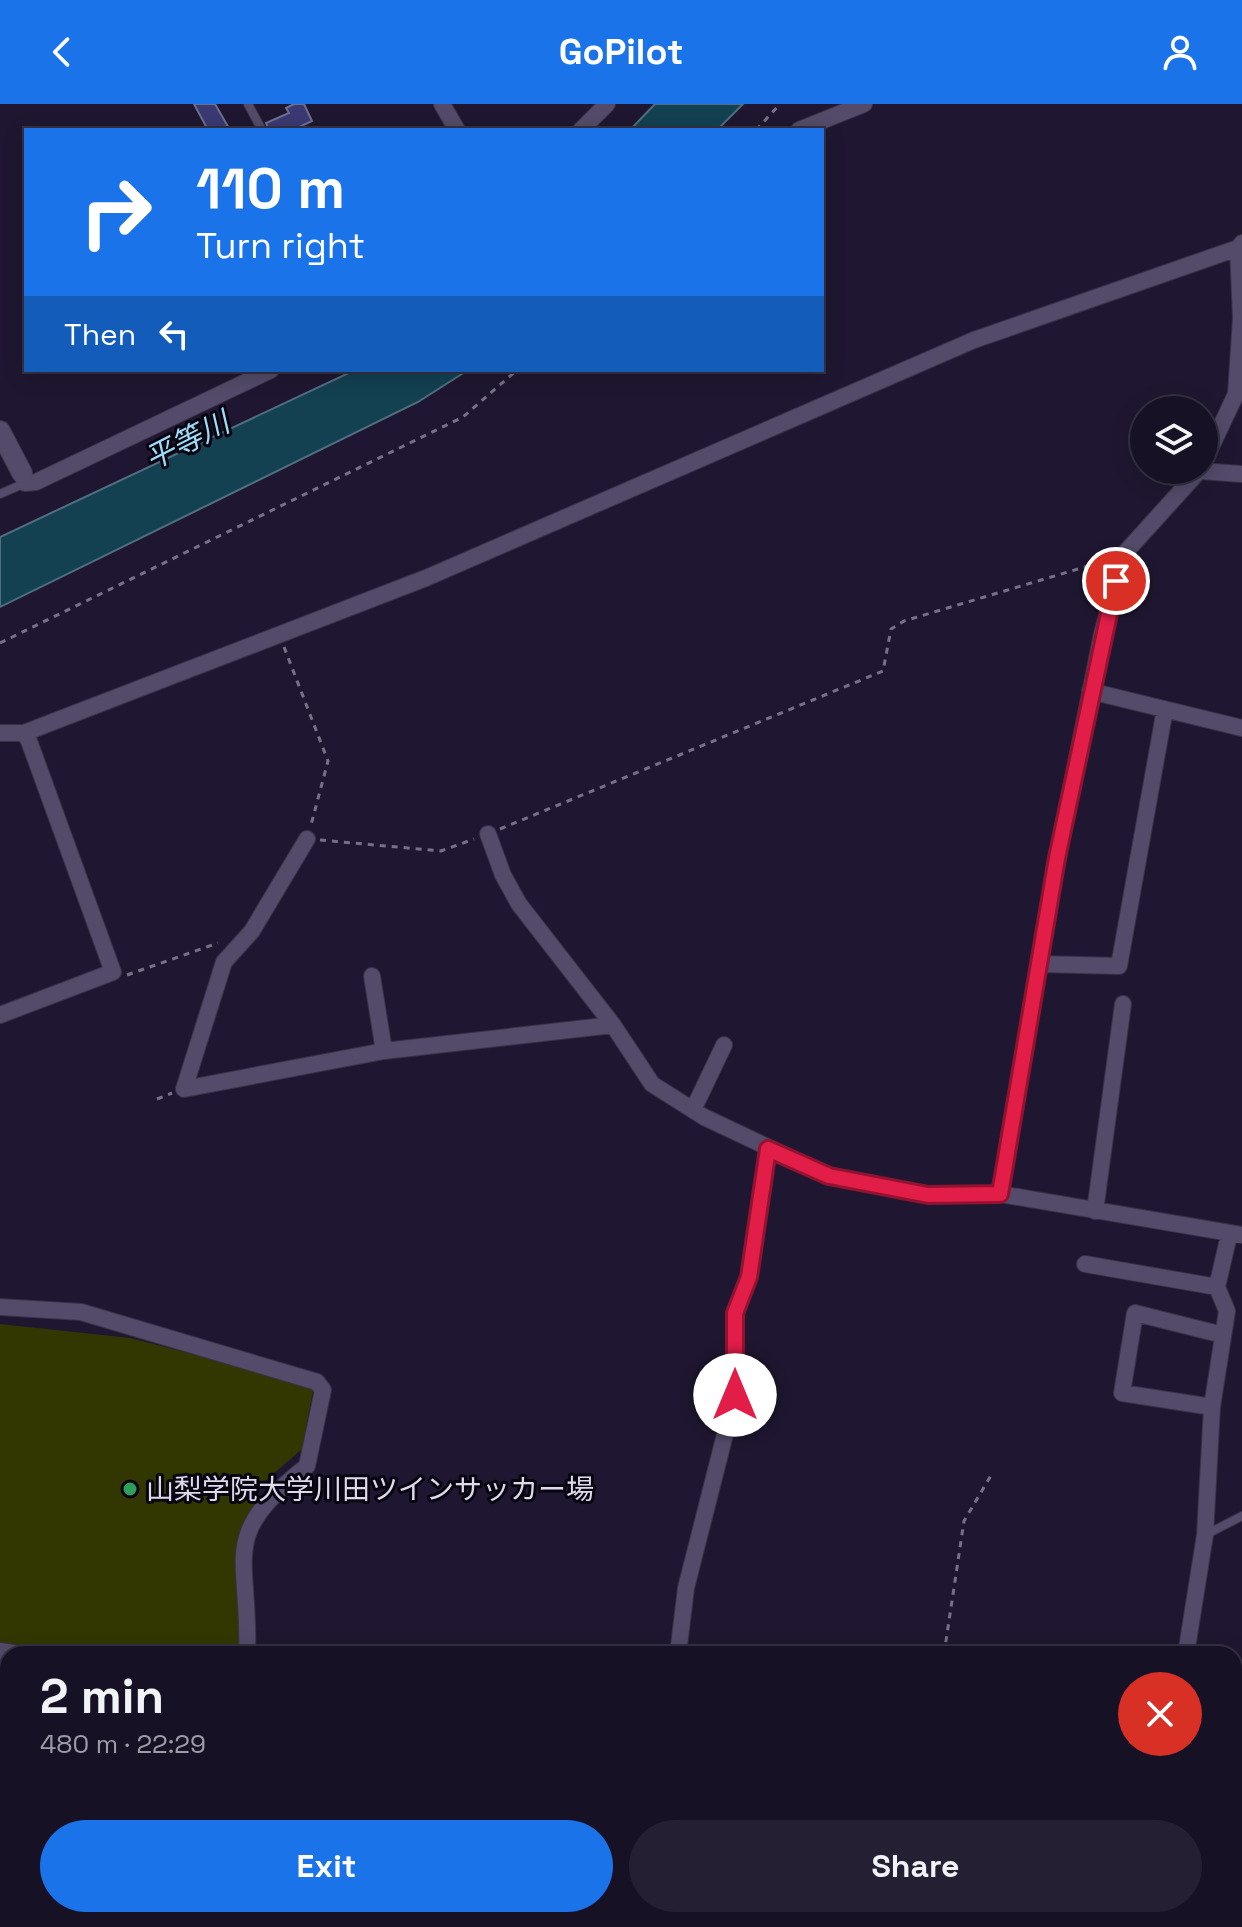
<!DOCTYPE html>
<html lang="en">
<head>
<meta charset="utf-8">
<style>
  :root { --surface:#171125; --page:#241f32; --text:#f1f3f6; --muted:#9e9da7; --line:#363142; --accent:#1a73e8 }
  body { margin:0; font-family:"Space Grotesk","Noto Sans JP",sans-serif; background:var(--page); color:var(--text); height:100vh; display:flex; flex-direction:column; font-size:30px; white-space:nowrap }
  * { box-sizing:border-box; margin:0 }
  p { font-size:26px; color:var(--muted) }
  .icon { flex:none; width:44px; height:44px; fill:none; stroke:currentColor; stroke-width:2; stroke-linecap:round; stroke-linejoin:round }
  .map { position:relative; flex:1; overflow:hidden }
  .details { position:absolute; left:0px; top:1542px; width:1242px; height:282px; display:flex; flex-direction:column; background:var(--surface); border-radius:24px 24px 0 0; box-shadow:0 4px 20px #0003,0 0 0 2px var(--line) }
  .details>* { flex:none }
  .hud { position:absolute; left:24px; top:24px; width:800px; height:244px; border-radius:0px; box-shadow:0 4px 20px #0003,0 0 0 2px var(--line); background:#1a73e8; color:#fff; overflow:hidden }
  .controls { position:absolute; left:1130px; top:292px; display:grid; gap:16px }
  .controls a { display:grid; place-items:center; width:88px; height:88px; border-radius:50%; background:var(--surface); box-shadow:0 4px 20px #0003,0 0 0 2px var(--line); font-size:40px }
  .pin { position:absolute; display:grid; place-items:center; width:68px; height:68px; color:#fff; margin:-34px; border:4px solid #fff; border-radius:50%; box-shadow:0 2px 8px #0007 }
  .me { position:absolute; width:88px; margin:-44px; rotate:0deg; stroke-linejoin:round; filter:drop-shadow(0 0 6px #0008) }
  .turn { display:flex; align-items:center; gap:28px; height:168px; padding:0 40px; font-size:36px }
  .turn .icon { width:104px; height:104px; stroke-width:2.5 }
  .turn b { display:block; font-size:56px; line-height:68px }
  .then { display:flex; align-items:center; height:76px; padding:0 40px; background:#0003; gap:16px; font-size:30px }
  .round { display:grid; place-items:center; flex:none; width:84px; height:84px; border-radius:42px; background:var(--page) }
  .summary { display:flex; align-items:center; justify-content:space-between; height:136px; padding:0 40px }
  h1 { font-size:48px; font-weight:700; line-height:60px }
  .button { display:flex; gap:16px; margin-top:auto; padding:16px 40px }
  .button a { flex:1; height:92px; border-radius:48px; background:var(--accent); color:#fff; font-size:32px; font-weight:700; line-height:92px; text-align:center }
  .button a+a { background:var(--page); color:var(--text) }
  header { display:flex; justify-content:space-between; align-items:center; height:104px; padding:0 40px; background:var(--accent); color:#fff; font-size:36px; font-weight:700 }
  .map>svg:first-child { display:block }
  .green { fill:#323701 }
  .water { fill:#134152; stroke:#506f80; stroke-width:2 }
  .building { fill:#3a3972; stroke:#6c6f8e; stroke-width:2 }
  .lines { fill:none; stroke-linecap:round; stroke-linejoin:round }
  .service-casing { stroke:#383247; stroke-width:10 }
  .minor-casing { stroke:#383247; stroke-width:18 }
  .tertiary-casing { stroke:#383247; stroke-width:22 }
  .trunk-casing { stroke:#383247; stroke-width:26 }
  .path { stroke:#777187; stroke-width:3; stroke-dasharray:6 6; stroke-linecap:butt }
  .service { stroke:#534b69; stroke-width:8 }
  .minor { stroke:#534b69; stroke-width:16 }
  .tertiary { stroke:#534b69; stroke-width:20 }
  .trunk { stroke:#4e92b8; stroke-width:24 }
  .route-casing { stroke:#92132f; stroke-width:20 }
  .route { stroke:#e11d48; stroke-width:14 }
  .leisure-dot { fill:#2e9e5b; stroke:#080510; stroke-width:3 }
  .labels { text-anchor:middle; stroke-width:6; stroke-linejoin:round; paint-order:stroke }
  .poi-label { font-size:28px; fill:#dedaec; stroke:#080510; text-anchor:start }
  .water-label { font-size:30px; font-style:italic; fill:#9cdcf8; stroke:#080510 }
</style>
</head>
<body>
<header><svg class="icon" aria-label="back" viewBox="0 0 24 24"><path d="M15 5l-7 7 7 7"/></svg>GoPilot<svg class="icon" aria-label="person" viewBox="0 0 24 24"><circle cx="12" cy="8" r="4"/><path d="M4 21q1-7 8-7t8 7"/></svg></header>
<div class="map">
<svg width="1242" height="1823" viewBox="0 0 1242 1823">
  <rect width="100%" height="100%" fill="#1f1731"/>
  <path class="green" d="M0,1220L130,1234L314,1281L302,1345L263,1379L256,1390L253,1410L240,1425L242,1550H38L0,1541Z"/>
  <path class="water" d="M655,0H743L717,26H630Z
    M355,266H468L418,298L0,503V433Z"/>
  <path class="building" d="M194,0H215L230,26H208Z
    M294,0H304L312,17L293,26H269L266,19L289,9L286,4Z"/>
  <g class="lines">
    <defs>
      <path id="service" d="M248,0L262,26
        M0,390L25,379
        M1205,1431L1242,1412"/>
      <path id="minor" d="M442,0L457,26
        M581,26L607,0
        M799,26L864,0
        M1204,358L1236,290L1241,214L1238,144
        M1200,367L1242,370
        M22,369L25,379L36,378L271,266
        M1090,587L1242,624
        M0,629H24L29,637L113,868L0,911
        M24,629L426,474L974,236L1238,144L1242,139
        M488,730L503,771L519,800L613,921L652,980L704,1013L829,1072L928,1091L1000,1090L1242,1131
        M307,735L252,827L224,858L184,985L384,947L613,921
        M1040,860L1119,862L1165,605
        M372,872L384,947
        M693,1006L724,941
        M1000,1090L1057,754L1102,530L1123,451L1200,366
        M1095,1107L1123,900
        M1085,1160L1217,1183
        M0,1203L81,1208L317,1278L323,1286L307,1362C216,1434 251,1451 247,1550
        M1212,1303L1122,1289L1135,1209L1223,1231
        M0,1547L19,1550
        M678,1550L686,1484L735,1291V1209L749,1173L768,1045
        M1186,1550L1205,1431L1212,1303L1227,1207L1217,1183L1229,1131
        M1234,1647L1242,1648
        M338,1823L339,1816
        M632,1823L633,1816
        M1146,1823L1147,1816"/>
      <path id="tertiary" d="M0,327L22,369"/>
      <path id="trunk" d="M0,1703L8,1704
        M698,1816L740,1823"/>
    </defs>
    <use href="#service" class="service-casing"/>
    <use href="#minor" class="minor-casing"/>
    <use href="#tertiary" class="tertiary-casing"/>
    <use href="#trunk" class="trunk-casing"/>
    <path class="path" d="M756,26L780,0
      M0,539L463,313L517,266
      M284,543L328,657L311,721
      M500,725L883,567L891,525L904,517L1108,456
      M320,736L441,747L474,735
      M127,871L218,839
      M157,995L172,989
      M944,1550L964,1417L993,1368
      M901,1823L902,1816"/>
    <use href="#service" class="service"/>
    <use href="#minor" class="minor"/>
    <use href="#tertiary" class="tertiary"/>
    <use href="#trunk" class="trunk"/>
  </g>
  <g class="lines">
    <defs>
      <path id="route" d="M735,1291V1209L749,1173L768,1045L829,1072L928,1091L1000,1090L1057,754L1116,477"/>
    </defs>
    <use href="#route" class="route-casing"/>
    <use href="#route" class="route"/>
  </g>
  <circle class="leisure-dot" cx="130" cy="1385" r="8"/>
  <g class="labels">
    <g class="poi-label">
      <text x="146" y="1395">山梨学院大学川田ツインサッカー場</text>
    </g>
    <g class="water-label">
      <text transform="translate(187 337) rotate(-27)" y="10">平等川</text>
    </g>
  </g>
</svg>
<div class="controls">
<a><svg class="icon" aria-label="layers" viewBox="0 0 24 24"><path d="M12 4l9 5-9 5-9-5zM3 14l9 5 9-5"/></svg></a>
</div>
<div class="pin" style="left:1116px;top:477px;background:#d93025"><svg class="icon" aria-label="arrive" viewBox="0 0 24 24"><path d="M6 21V4h12l-3 4 3 4H6"/></svg></div>
<svg class="me" style="left:735px;top:1291px" viewBox="-20 -20 40 40"><circle r="19" fill="#fff"/><path d="M0-13L10 11 0 6-10 11z" fill="#e11d48"/></svg>
<div class="hud">
<div class="turn"><svg class="icon" aria-label="right" viewBox="0 0 24 24"><path d="M7 20v-9h11M14 6l5 5-5 5"/></svg><div><b>110 m</b>Turn right</div></div>
<div class="then">Then<svg class="icon" aria-label="left" viewBox="0 0 24 24"><path d="M17 20v-9H6M10 6l-5 5 5 5"/></svg></div>
</div>
<section class="details">
<div class="summary"><div><h1>2 min</h1><p>480 m · 22:29</p></div><a class="round" style="background:#d93025;color:#fff"><svg class="icon" aria-label="close" viewBox="0 0 24 24"><path d="M6 6l12 12M18 6L6 18"/></svg></a></div>
<div class="button"><a>Exit</a><a>Share</a></div>
</section>
</div>
</body>
</html>
